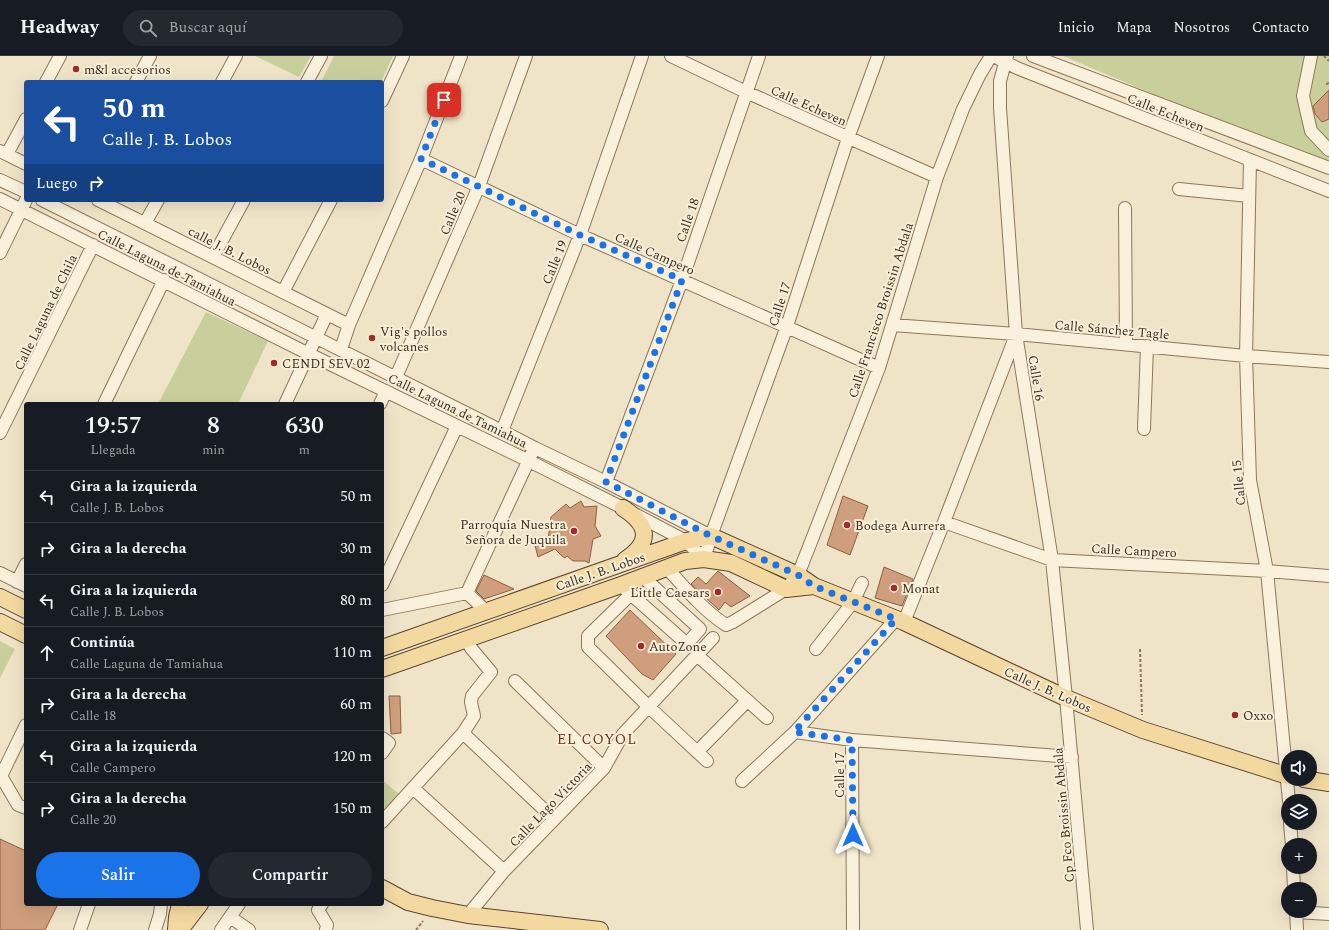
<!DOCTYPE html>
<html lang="es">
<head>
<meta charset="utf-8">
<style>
  :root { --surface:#171b24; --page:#242831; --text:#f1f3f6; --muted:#9ea1a6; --line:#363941; --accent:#1a73e8 }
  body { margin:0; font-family:Spectral,serif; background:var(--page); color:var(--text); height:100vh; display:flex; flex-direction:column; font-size:15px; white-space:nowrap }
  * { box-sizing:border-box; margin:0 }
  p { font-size:13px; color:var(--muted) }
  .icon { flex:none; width:22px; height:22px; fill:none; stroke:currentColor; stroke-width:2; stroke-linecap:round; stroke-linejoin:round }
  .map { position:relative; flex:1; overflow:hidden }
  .drawer { position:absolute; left:24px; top:346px; width:360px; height:504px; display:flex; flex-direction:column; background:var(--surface); border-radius:4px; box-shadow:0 4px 16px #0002 }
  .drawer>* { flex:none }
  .banner { position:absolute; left:24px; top:24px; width:360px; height:122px; border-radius:4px; box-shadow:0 4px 16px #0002; background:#1a4fa0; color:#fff; overflow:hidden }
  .fabs { position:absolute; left:1281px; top:694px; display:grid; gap:8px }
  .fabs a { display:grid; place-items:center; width:36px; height:36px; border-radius:50%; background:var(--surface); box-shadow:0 4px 16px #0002; font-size:20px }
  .pin { position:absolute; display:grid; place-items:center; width:34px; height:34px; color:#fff; margin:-17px; border-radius:8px; box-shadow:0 2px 6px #0006 }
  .me { position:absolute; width:44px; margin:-22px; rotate:0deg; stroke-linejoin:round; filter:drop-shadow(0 0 3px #0008) }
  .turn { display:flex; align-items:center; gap:14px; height:84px; padding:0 12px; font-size:18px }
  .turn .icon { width:52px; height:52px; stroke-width:2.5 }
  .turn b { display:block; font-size:28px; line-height:34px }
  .then { display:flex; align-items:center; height:38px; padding:0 12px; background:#0003; gap:8px; font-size:15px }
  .eta { display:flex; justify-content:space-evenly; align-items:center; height:68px; text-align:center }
  .eta b { font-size:24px; font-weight:600; line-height:28px }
  .button { display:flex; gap:8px; margin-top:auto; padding:8px 12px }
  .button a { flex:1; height:46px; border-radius:24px; background:var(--accent); color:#fff; font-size:16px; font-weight:600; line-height:46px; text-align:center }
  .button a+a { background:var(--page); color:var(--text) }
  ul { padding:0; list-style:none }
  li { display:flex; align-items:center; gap:12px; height:52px; padding:0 12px; border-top:1px solid var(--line) }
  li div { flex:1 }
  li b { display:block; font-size:15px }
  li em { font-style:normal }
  header { display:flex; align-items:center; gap:24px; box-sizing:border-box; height:56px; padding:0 20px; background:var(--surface); border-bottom:1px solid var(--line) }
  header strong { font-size:19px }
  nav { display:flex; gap:22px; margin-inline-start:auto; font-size:14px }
  .search { width:280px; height:36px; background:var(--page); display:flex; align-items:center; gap:10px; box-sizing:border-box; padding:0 14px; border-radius:22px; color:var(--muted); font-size:15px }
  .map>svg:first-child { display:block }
  .green { fill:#c9cf9b }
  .building { fill:#cf9f7d; stroke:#8d5f41 }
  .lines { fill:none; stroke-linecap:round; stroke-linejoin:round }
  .minor-casing { stroke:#8d765c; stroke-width:14 }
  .major-casing { stroke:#5b4430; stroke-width:18 }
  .path { stroke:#8d765c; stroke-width:2; stroke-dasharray:3 2; stroke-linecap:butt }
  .minor { stroke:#faf1dc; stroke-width:12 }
  .major { stroke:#f3d9a0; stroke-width:16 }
  .route { stroke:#1a73e8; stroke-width:7; stroke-dasharray:0 12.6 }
  .poi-dot { fill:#9e2a2b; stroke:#f7eed8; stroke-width:1.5 }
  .labels { text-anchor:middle; stroke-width:4; stroke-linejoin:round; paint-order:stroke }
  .poi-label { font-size:13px; fill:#3d2e20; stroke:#f7eed8; text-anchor:start }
  .street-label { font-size:13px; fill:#3d2e20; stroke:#f7eed8 }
  .neighbourhood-label { font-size:14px; letter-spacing:1px; fill:#6b2e1e; stroke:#f7eed8 }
</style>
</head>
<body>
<header>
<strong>Headway</strong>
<div class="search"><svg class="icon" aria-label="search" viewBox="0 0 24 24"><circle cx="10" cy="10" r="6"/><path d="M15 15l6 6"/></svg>Buscar aquí</div>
<nav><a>Inicio</a><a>Mapa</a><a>Nosotros</a><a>Contacto</a></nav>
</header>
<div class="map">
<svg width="1329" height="874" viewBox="0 0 1329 874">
  <rect width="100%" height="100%" fill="#f0e4c8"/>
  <path class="green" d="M255,0H311L299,21Z
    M334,0H393L381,26H321Z
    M1063,0H1329V112H1328Z
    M206,256L268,285L238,348H158Z
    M0,585L15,593L0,622Z
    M382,724L404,742L382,767Z"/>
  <path class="building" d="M1329,34V63L1322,66L1315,58L1313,50Z
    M843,440L868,450L850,499L827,489Z
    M581,445L584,451L597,450L595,470L601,480L593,483L589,507L585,505H573L567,500L565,502L562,500L555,493L538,501L534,486L548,484L551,461L566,448L570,452Z
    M884,511L913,523L902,550L875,542Z
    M718,515L750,540L731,551L725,546L719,554L691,528L698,521L706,528Z
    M484,519L514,533L484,543L476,535Z
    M630,554L676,598L653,624L642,618L606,580Z
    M389,640H400L401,677L391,678Z
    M0,783L26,795V848H58L45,874H0Z"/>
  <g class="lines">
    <defs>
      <path id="minor" d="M671,0L746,36L937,121
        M1007,0L1000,25V52L1016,278L1052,504L1066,642L1087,874
        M1033,0L1329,112
        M1311,0L1303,40L1311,75L1329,94
        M999,3L1017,12L1329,135
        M46,26L60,0
        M136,26L150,0
        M222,26L236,0
        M307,26L321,0
        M382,45L403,0
        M0,95L26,108
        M7,98L26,63
        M421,103L580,179L879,312
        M1250,104L1246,300L1250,424L1267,515L1289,745
        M0,124L26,136
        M1179,133L1249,140
        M0,143L301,294L529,405L623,452L686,485L704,503L711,480L787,270L848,82L878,0
        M42,144L502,375L535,392L606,426L711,480
        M98,144L349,269
        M1125,152L1126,288
        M145,167L158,144
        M0,197L26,144
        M213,201L244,144
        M283,236L331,144
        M892,269L1016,278L1246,300L1329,306
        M341,293L349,269L421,103L461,0
        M396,321L479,130L526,0
        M104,348L164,224
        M285,348L327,258
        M380,348L386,335
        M1144,373L1147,290
        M502,375L580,179L642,0
        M0,377L93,189
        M606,426L682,224L759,0
        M944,466L1052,504L1267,515L1329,520
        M667,512C685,532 703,554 726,569L733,566L786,533L798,519L879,312L937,121L963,53L980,18L991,0
        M0,517L26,530
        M17,526L26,508
        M382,529L457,370
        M625,533L687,588L700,573L643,521
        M467,537L532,397
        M467,537L486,555
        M631,538L588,580V591L649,651L707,705
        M382,554L467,537
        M904,566L944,466L1016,279
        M816,593L853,546L862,527
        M697,599L767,662
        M515,625L604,712
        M26,669L1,720L18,749L26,752
        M795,676L852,684L1072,701
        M463,677L554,763
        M382,682L389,687L382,697
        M852,684L853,874
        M697,696L747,645
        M742,725L795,676L896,563
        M413,732L504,815
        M382,766L463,677L474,660L471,646L472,640L491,616L471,592L466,582
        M1290,767L1292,789
        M1293,811L1294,833
        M322,848L318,854L327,869L326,874
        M1296,855L1297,874
        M1296,856L1329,858
        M468,859L504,815L604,712L623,678L713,582
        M230,861L249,874
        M80,874L89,848
        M155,874L160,858L161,848
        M221,874L239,848"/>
      <path id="major" d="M623,452C649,469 652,486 625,504
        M0,541L26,554
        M0,566L26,579
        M382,592L686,485L711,480L798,519L814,530L904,566L1066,642L1143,674L1288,720
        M382,613L621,529L685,505L704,503L731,507L786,533L814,530
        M1304,723L1329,727
        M382,832L408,846L432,852L468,859L600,874
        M176,874L177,861L180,848
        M180,874L200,848"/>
    </defs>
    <use href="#minor" class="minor-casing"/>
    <use href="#major" class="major-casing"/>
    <path class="path" d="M1324,0L1329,5
      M1329,27L1327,28L1329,30
      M1140,593L1142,659
      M416,874L423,865"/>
    <use href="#minor" class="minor"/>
    <use href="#major" class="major"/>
  </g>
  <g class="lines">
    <path class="route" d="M444,44L421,103L580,179L682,224L606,426L711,480L798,519L814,530L896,563L794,676L852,684L853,779"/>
  </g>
  <g class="poi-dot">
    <circle cx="76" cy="13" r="4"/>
    <circle cx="372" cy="282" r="4"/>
    <circle cx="274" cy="307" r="4"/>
    <circle cx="847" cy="469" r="4"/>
    <circle cx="574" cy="475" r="4"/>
    <circle cx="894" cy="532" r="4"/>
    <circle cx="718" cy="536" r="4"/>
    <circle cx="641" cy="590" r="4"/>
    <circle cx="1235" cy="659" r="4"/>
  </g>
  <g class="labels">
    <g class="poi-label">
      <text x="84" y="18">m&amp;l accesorios</text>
      <text x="380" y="280">Vig's pollos<tspan x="380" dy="15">volcanes</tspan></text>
      <text x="282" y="312">CENDI SEV 02</text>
      <text x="566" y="473" text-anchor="end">Parroquia Nuestra<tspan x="566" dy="15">Señora de Juquila</tspan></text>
      <text x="855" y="474">Bodega Aurrera</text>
      <text x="902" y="537">Monat</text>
      <text x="710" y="541" text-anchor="end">Little Caesars</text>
      <text x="649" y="595">AutoZone</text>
      <text x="1243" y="664">Oxxo</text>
    </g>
    <g class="street-label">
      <text transform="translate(809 49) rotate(24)" y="5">Calle Echeven</text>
      <text transform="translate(1166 56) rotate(22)" y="5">Calle Echeven</text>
      <text transform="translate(452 157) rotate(-67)" y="5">Calle 20</text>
      <text transform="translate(687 164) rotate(-71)" y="5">Calle 18</text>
      <text transform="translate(230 194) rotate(27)" y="5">calle J. B. Lobos</text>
      <text transform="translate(655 197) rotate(24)" y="5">Calle Campero</text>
      <text transform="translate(554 206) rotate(-68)" y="5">Calle 19</text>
      <text transform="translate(167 211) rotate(27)" y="5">Calle Laguna de Tamiahua</text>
      <text transform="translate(779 248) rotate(-72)" y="5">Calle 17</text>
      <text transform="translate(880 254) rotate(-72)" y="5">Calle Francisco Broissin Abdala</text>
      <text transform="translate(45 256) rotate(-64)" y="5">Calle Laguna de Chila</text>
      <text transform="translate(1112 273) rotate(5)" y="5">Calle Sánchez Tagle</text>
      <text transform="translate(1037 322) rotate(81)" y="5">Calle 16</text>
      <text transform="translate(458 354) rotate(26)" y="5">Calle Laguna de Tamiahua</text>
      <text transform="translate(1238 427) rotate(-96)" y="5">Calle 15</text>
      <text transform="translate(1134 494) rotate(3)" y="5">Calle Campero</text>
      <text transform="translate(600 515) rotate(-19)" y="5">Calle J. B. Lobos</text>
      <text transform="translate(1048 633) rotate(24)" y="5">Calle J. B. Lobos</text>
      <text transform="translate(839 719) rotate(-90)" y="5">Calle 17</text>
      <text transform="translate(550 748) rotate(-46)" y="5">Calle Lago Victoria</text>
      <text transform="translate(1063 759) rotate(-95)" y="5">Cp Fco Broissin Abdala</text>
    </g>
    <g class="neighbourhood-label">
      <text x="597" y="688">EL COYOL</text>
    </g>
  </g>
</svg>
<div class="fabs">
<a><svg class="icon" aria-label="sound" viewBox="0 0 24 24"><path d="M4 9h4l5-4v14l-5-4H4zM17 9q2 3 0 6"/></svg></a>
<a><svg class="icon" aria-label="layers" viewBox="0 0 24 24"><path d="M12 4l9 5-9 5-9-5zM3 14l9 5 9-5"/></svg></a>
<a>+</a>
<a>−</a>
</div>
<div class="pin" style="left:444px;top:44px;background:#d93025"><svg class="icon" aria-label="arrive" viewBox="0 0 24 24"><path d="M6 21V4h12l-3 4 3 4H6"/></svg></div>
<svg class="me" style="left:853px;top:779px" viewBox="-20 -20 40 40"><path d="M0-17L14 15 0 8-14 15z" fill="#1a73e8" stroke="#fff" stroke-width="4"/></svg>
<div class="banner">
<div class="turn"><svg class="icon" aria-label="left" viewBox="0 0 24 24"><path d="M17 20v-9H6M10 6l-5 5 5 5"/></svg><div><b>50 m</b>Calle J. B. Lobos</div></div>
<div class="then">Luego<svg class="icon" aria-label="right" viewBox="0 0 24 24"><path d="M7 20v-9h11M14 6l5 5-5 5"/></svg></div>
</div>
<section class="drawer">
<div class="eta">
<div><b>19:57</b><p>Llegada</p></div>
<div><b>8</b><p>min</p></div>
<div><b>630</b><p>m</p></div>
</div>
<ul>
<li><svg class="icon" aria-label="left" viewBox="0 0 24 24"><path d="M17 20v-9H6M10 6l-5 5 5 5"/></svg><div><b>Gira a la izquierda</b><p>Calle J. B. Lobos</p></div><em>50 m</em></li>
<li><svg class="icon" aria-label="right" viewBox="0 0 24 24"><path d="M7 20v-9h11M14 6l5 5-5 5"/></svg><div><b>Gira a la derecha</b></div><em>30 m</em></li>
<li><svg class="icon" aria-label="left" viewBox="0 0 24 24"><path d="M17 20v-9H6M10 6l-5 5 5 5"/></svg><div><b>Gira a la izquierda</b><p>Calle J. B. Lobos</p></div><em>80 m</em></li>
<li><svg class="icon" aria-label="ahead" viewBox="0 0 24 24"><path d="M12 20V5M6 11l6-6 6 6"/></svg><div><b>Continúa</b><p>Calle Laguna de Tamiahua</p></div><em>110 m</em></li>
<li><svg class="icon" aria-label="right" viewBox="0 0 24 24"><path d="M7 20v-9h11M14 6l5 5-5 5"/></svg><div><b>Gira a la derecha</b><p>Calle 18</p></div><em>60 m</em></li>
<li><svg class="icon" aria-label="left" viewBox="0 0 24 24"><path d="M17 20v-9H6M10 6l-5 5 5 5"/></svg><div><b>Gira a la izquierda</b><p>Calle Campero</p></div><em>120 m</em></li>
<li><svg class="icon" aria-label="right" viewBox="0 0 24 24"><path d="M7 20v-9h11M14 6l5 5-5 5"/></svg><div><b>Gira a la derecha</b><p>Calle 20</p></div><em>150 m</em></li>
</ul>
<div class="button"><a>Salir</a><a>Compartir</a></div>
</section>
</div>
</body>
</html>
